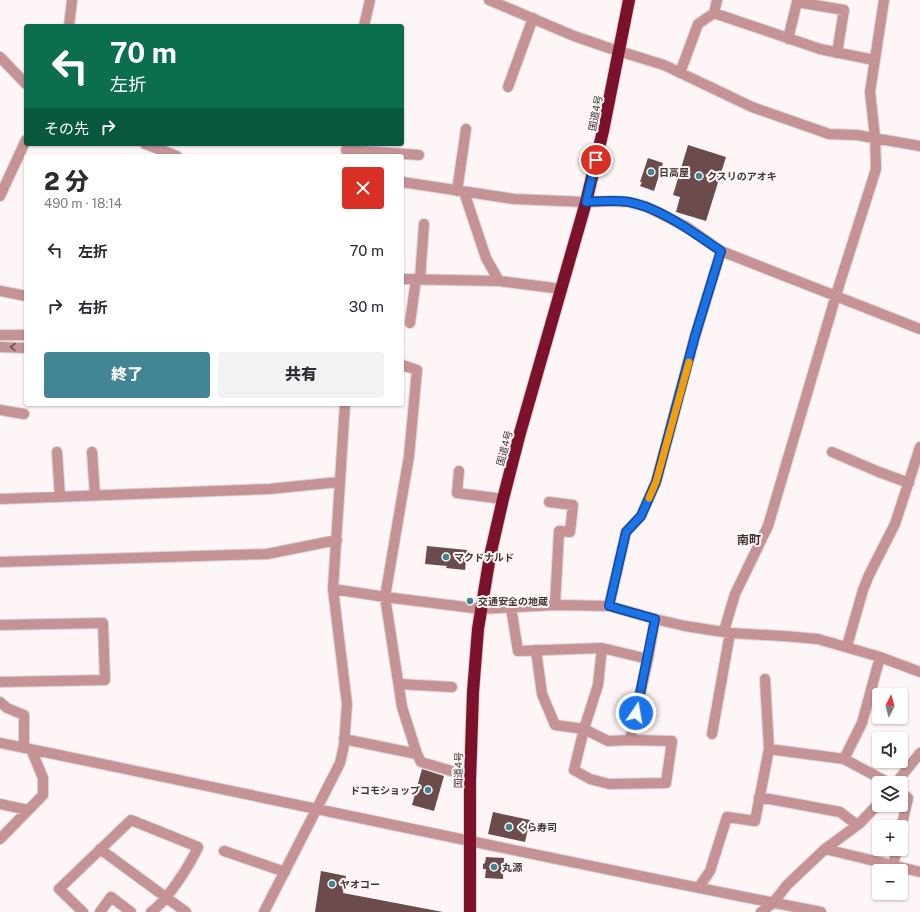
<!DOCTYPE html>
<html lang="ja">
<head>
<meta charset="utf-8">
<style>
  :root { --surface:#fff; --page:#f2f2f3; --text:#2b2b33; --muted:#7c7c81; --accent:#428694 }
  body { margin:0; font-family:"Public Sans","Noto Sans JP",sans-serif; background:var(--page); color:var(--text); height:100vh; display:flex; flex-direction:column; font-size:15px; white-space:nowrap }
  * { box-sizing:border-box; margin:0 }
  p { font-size:13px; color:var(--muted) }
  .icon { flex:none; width:22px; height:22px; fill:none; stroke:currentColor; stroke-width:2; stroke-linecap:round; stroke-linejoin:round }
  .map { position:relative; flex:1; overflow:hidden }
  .side { position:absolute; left:24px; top:154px; width:380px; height:252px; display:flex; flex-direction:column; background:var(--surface); border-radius:4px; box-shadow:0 1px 3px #0004 }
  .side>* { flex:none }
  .top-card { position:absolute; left:24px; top:24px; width:380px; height:122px; border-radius:4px; box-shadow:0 1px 3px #0004; background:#0b6e4f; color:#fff; overflow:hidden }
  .needle { width:26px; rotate:6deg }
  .fabs { position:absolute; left:872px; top:688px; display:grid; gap:8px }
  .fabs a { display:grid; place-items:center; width:36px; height:36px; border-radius:4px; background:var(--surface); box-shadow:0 1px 3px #0004; font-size:20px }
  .pin { position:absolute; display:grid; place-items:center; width:34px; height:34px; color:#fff; margin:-17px; border:2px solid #fff; border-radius:50%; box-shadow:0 1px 4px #0007 }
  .me { position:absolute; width:44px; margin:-22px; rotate:12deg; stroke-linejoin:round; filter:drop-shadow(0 0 3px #0008) }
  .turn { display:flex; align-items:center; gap:14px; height:84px; padding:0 20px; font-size:18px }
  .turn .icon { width:52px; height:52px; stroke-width:2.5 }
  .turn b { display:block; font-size:28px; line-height:34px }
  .then { display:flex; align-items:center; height:38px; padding:0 20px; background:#0003; gap:8px; font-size:15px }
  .round { display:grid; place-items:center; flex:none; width:42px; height:42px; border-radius:4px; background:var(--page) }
  .overview { display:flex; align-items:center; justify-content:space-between; height:68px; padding:0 20px }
  h1 { font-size:24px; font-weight:800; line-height:30px }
  .action { display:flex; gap:8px; margin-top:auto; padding:8px 20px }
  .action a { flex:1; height:46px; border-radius:4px; background:var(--accent); color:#fff; font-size:16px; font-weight:800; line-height:46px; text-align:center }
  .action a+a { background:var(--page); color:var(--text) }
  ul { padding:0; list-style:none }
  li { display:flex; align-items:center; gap:12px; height:56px; padding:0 20px }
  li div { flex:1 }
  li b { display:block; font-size:15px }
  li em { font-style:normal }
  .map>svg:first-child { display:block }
  .building { fill:#6c4b4d }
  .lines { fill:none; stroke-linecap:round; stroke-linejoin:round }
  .minor-casing { stroke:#ddd2d3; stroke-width:12 }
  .highway-casing { stroke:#ddd2d3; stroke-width:14 }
  .minor { stroke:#c59295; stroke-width:10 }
  .highway { stroke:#7c112b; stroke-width:12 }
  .oneway { stroke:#6b5152 }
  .route-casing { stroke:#114b97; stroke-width:10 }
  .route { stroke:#1a73e8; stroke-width:7 }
  .slow { stroke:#f59e0b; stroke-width:7 }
  .poi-dot { fill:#428694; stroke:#fef5f6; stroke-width:1.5 }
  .labels { text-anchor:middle; stroke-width:4; stroke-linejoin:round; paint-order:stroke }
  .street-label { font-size:10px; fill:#443536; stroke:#fef5f6 }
  .poi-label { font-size:10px; font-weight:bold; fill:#443536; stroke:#fef5f6; text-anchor:start }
  .quarter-label { font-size:12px; font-weight:bold; fill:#443536; stroke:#fef5f6 }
</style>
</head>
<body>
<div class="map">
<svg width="920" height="912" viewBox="0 0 920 912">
  <rect width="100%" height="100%" fill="#fef5f6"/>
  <path class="building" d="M688,145L726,157L706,221L676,212L680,197L673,195Z
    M648,158L663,163L654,191L640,186L642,182H640Z
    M427,546L467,550L465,570L446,568L447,566L425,564Z
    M422,769L444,776L434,811L412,805Z
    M493,812L530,820L525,842L488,834Z
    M486,857L504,858L503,879L485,878L486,869H483V864L485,863Z
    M321,871L346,876L343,893L443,912H315Z"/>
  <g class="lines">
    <defs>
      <path id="minor" d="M489,0L574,36L609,48L664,65L752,107L829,134L857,135L920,146
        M714,13L717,0
        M69,26L72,0
        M364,26L370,0
        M788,39L797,2L844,10L837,53
        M0,57L26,84
        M680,73L698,24L714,13L820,49L874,60
        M508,87L533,18
        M145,144L177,156
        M346,150L419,155
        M402,182L514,199L586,202L617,201L628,202L645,206L687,227L721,251L920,329
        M457,191L466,129
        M464,192L486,258L499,281
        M0,196L26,140
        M402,279L499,281L554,288L562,290
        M420,279L424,224
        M0,291L26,296
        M410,323L416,279
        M0,335H26
        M0,347L26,348
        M0,410L24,414
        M57,452L60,497
        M92,452L95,495
        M832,452L879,472L909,483
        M459,471L457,493L503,499
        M0,499L269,489L339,482
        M549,502L573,505L570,532L559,531L555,605
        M0,562L267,554L337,540
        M333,589L385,597L481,609L555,605L609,606L655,619L685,626L730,633L783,636L818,639L880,657L920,672
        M609,606L626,532L641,516L656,482L695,336L721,251
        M511,607L518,651L602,648L648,659
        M0,625L103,623L105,680L0,682
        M724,631L735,594L768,526L836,295L876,169L875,137L870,92L884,0
        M847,646L863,590L869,575L895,524L920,447
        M536,650L542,694L555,725L584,729L598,685L602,648
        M765,679L769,749
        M399,684L452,687
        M0,702L7,708L24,715V748
        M712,734L730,633
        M344,739L417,754L402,707L385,597L409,456L417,370L402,365
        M630,740L608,741L584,729L574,770L590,779L609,784L666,783L672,741L630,740L648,659L655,619
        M0,743C274,799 547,859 821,912
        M417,754L421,762L458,773
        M844,759L889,783
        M896,783L920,753
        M901,792L908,798L901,829
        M759,797L840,812L857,825
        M0,804L28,810
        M0,839L43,795V778L31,749
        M100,849L186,912
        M825,849L920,872
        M224,851L285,872
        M893,865L897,849
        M699,887L710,871L727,817L755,821L769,749L844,759L862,723L880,657
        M83,912L59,889L131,820L198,847C190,865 167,901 151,912
        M100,912L111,897L131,912
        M264,912L340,763L344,745L347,704L333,589L345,404
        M761,912L773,903L787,885L825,849L859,824L879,803"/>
      <path id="highway" d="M470,912V781L473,692L478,629L490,556L503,499L520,433L586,202L603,131L629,0"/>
    </defs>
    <use href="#minor" class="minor-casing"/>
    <use href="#highway" class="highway-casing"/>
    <use href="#minor" class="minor"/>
    <use href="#highway" class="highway"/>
  </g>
  <defs><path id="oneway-chevron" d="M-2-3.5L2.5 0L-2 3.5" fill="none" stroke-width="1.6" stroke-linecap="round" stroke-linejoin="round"/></defs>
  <use class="oneway" href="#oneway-chevron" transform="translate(13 347) rotate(-178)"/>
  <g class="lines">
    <defs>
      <path id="route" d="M596,160L586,202C600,201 615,200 629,202C661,208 694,233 721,251L695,336L656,482L641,516L626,532L609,606L655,619L636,713"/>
    </defs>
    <use href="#route" class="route-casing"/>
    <use href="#route" class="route"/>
    <path class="slow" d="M649,498L656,482L689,362"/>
  </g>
  <g class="poi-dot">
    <circle cx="651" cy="172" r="4"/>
    <circle cx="699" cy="176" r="4"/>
    <circle cx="446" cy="557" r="4"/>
    <circle cx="470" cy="601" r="4"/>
    <circle cx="428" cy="790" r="4"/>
    <circle cx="509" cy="827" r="4"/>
    <circle cx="494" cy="867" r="4"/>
    <circle cx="332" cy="884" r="4"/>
  </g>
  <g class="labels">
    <g class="street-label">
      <text transform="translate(595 113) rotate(-79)" y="4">国道4号</text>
      <text transform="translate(504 448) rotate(-75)" y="4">国道4号</text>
      <text transform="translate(458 770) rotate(-89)" y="4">国道4号</text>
    </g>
    <g class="poi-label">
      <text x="659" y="176">日高屋</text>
      <text x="707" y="180">クスリのアオキ</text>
      <text x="454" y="561">マクドナルド</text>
      <text x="478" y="605">交通安全の地蔵</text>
      <text x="420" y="794" text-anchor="end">ドコモショップ</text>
      <text x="517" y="831">くら寿司</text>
      <text x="502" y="871">丸源</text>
      <text x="340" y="888">ヤオコー</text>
    </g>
    <g class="quarter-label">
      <text x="749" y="544">南町</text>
    </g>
  </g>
</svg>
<div class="fabs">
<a><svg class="needle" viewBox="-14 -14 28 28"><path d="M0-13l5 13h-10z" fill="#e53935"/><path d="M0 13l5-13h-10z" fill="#7c7c81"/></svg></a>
<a><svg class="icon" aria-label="sound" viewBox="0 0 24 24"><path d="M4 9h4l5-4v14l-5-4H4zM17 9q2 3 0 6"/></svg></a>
<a><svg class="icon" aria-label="layers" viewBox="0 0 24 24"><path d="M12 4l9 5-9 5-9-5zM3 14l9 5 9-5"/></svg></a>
<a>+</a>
<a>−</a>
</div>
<div class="pin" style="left:596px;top:160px;background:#d93025"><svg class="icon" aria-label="arrive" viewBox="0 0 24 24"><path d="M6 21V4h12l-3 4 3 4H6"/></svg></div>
<svg class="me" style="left:636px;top:713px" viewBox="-20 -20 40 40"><circle r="17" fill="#1a73e8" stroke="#fff" stroke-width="3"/><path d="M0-11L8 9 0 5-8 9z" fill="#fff"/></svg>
<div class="top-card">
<div class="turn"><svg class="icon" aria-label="left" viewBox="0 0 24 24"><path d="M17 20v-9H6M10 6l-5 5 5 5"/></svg><div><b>70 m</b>左折</div></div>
<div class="then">その先<svg class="icon" aria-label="right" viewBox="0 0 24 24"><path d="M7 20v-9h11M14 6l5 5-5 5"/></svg></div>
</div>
<section class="side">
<div class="overview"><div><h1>2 分</h1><p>490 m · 18:14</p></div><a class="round" style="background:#d93025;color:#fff"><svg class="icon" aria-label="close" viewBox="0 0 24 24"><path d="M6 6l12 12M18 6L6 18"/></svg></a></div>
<ul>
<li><svg class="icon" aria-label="left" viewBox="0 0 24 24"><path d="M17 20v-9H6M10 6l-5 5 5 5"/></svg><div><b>左折</b></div><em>70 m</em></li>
<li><svg class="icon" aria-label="right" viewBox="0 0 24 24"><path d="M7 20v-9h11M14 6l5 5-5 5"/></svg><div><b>右折</b></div><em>30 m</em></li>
</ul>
<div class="action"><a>終了</a><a>共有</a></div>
</section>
</div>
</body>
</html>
